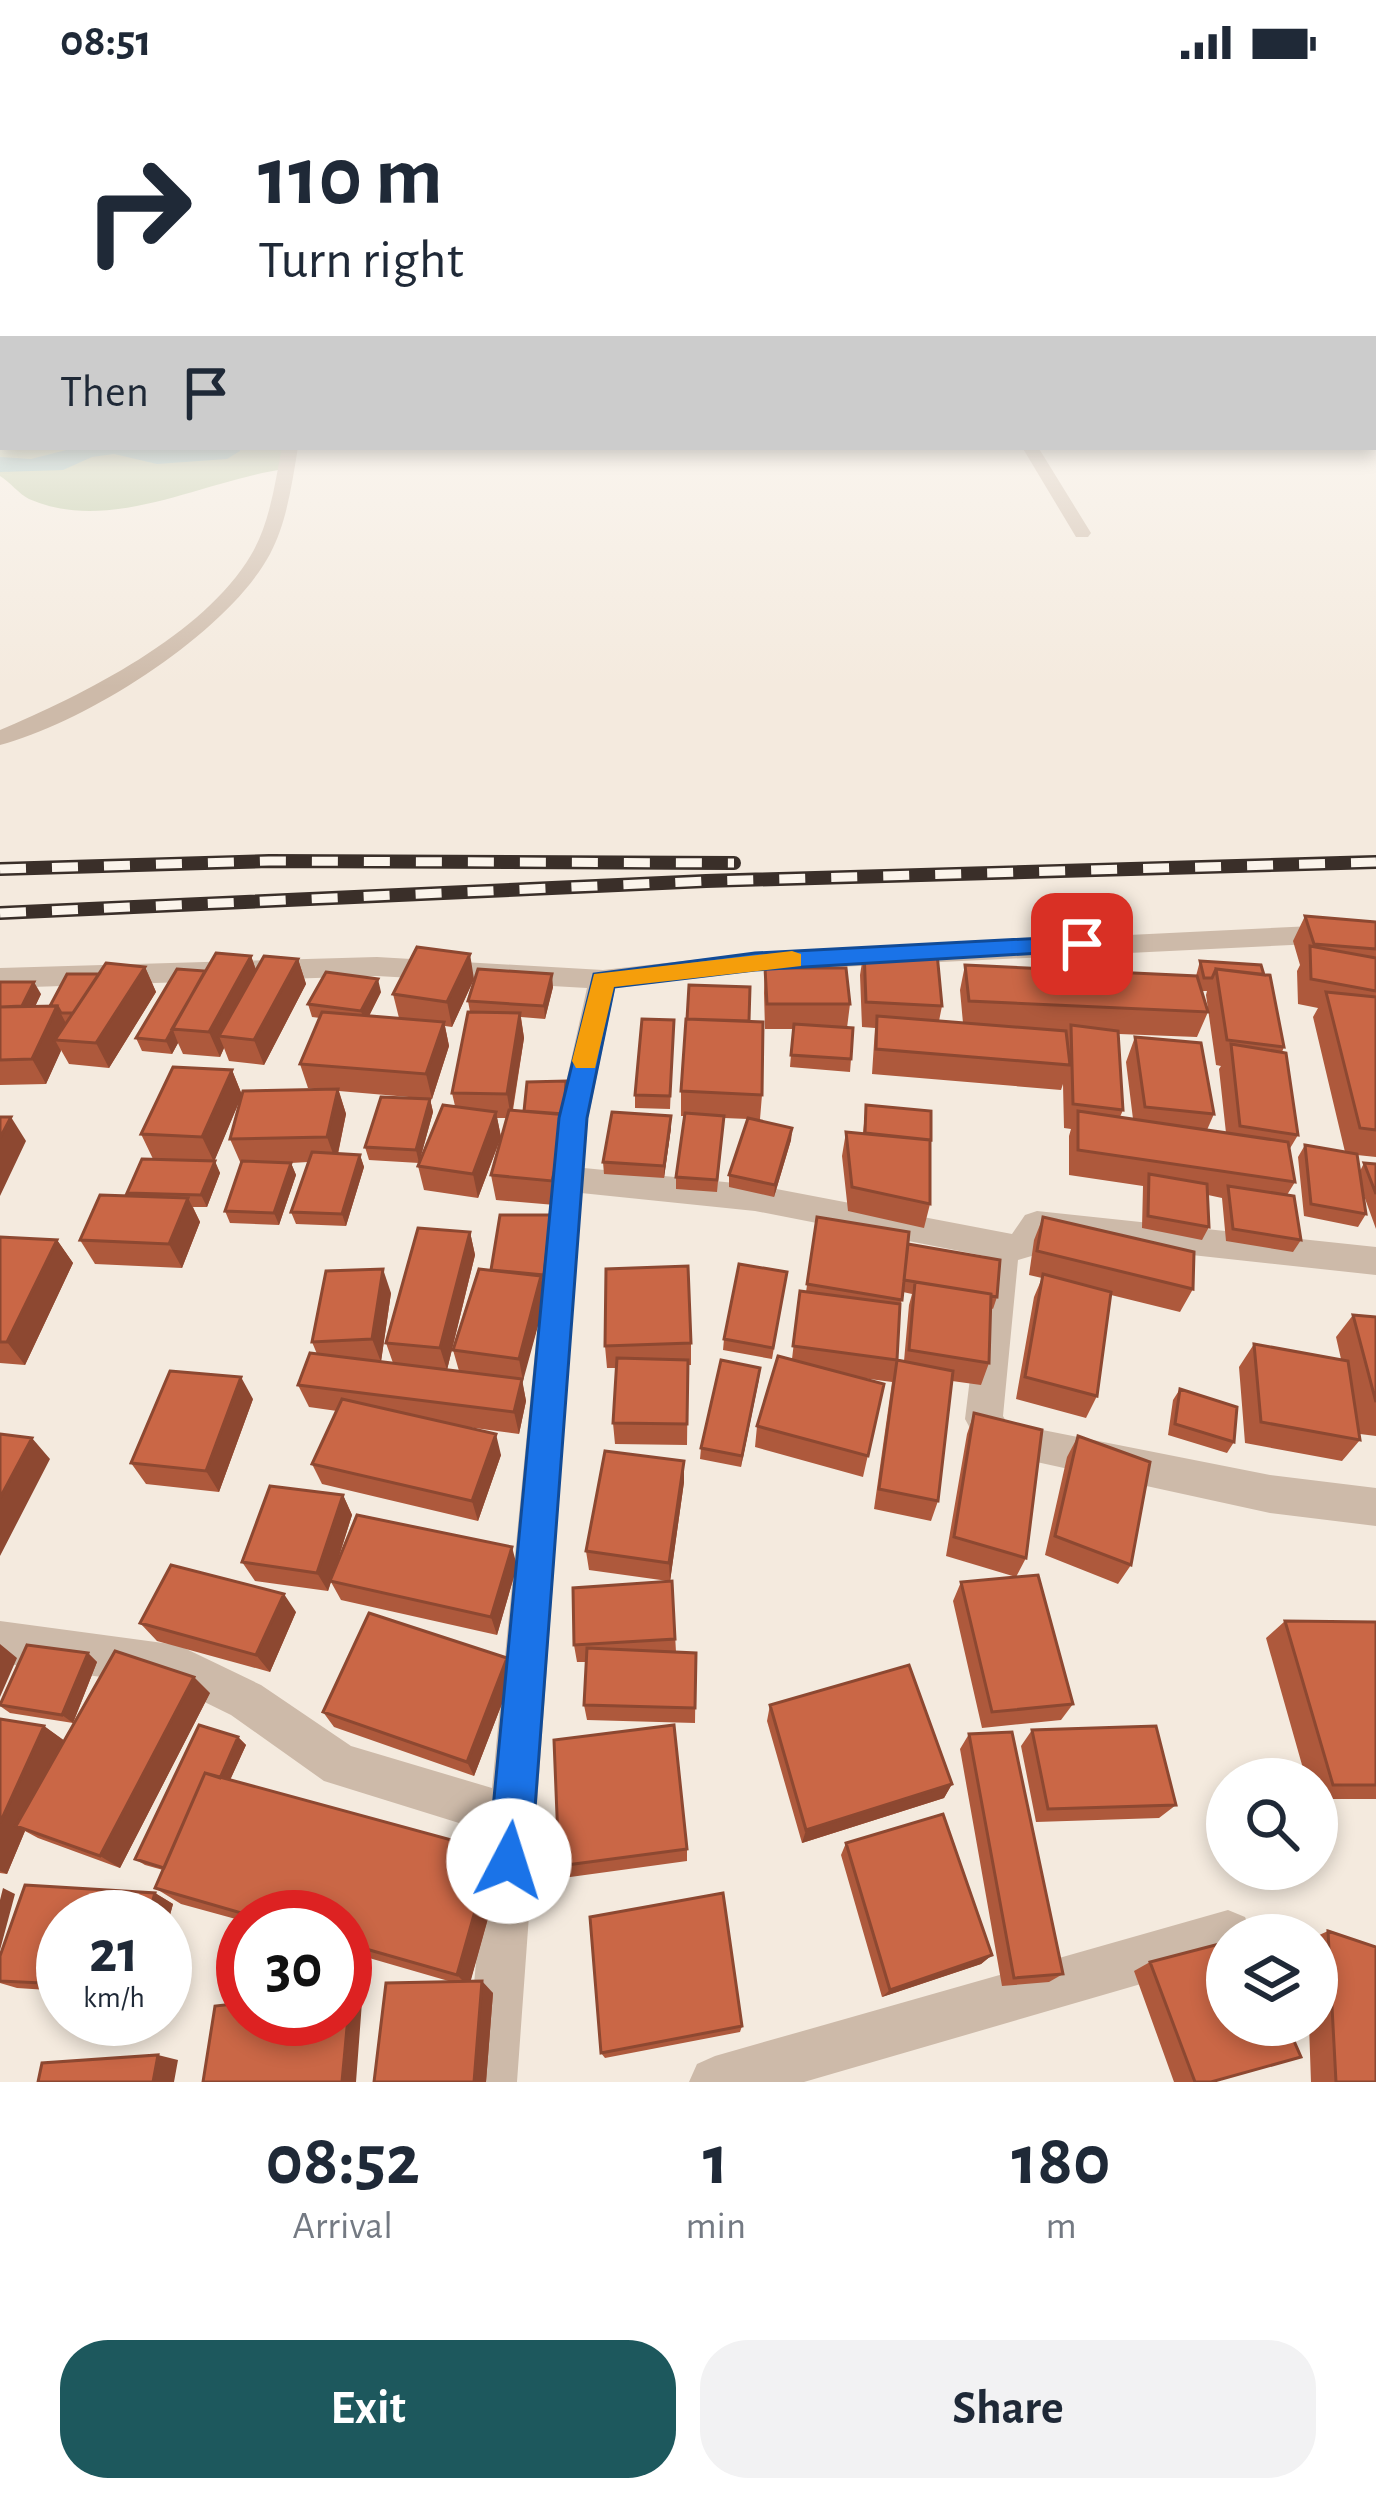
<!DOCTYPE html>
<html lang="en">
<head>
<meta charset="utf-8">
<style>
  :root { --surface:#fff; --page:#f2f2f3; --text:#1f2937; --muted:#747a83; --accent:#1d585d }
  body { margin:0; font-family:"Alegreya Sans",sans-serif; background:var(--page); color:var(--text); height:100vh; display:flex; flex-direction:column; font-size:45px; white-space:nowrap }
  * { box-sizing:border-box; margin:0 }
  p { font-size:39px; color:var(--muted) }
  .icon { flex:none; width:66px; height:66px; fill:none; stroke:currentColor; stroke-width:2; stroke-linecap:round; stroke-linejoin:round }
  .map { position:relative; height:1998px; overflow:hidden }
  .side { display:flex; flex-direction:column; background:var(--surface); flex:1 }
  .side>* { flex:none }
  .banner { position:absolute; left:0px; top:0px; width:1377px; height:366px; box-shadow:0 6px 18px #0003; background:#fff; color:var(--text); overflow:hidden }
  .tools { position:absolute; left:1206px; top:1674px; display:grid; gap:24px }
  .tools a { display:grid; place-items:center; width:132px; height:132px; border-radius:50%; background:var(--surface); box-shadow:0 6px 18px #0003; font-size:60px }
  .speed { position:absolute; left:36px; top:1806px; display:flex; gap:24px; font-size:60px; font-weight:700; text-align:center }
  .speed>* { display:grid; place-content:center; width:156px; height:156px; border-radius:50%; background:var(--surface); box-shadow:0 6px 18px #0003; line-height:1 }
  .speed small { font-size:30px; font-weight:400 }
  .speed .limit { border:18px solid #d22; background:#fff; color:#111 }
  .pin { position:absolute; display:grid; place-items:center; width:102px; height:102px; color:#fff; margin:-51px; border-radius:24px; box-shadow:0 6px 18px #0006 }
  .me { position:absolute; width:132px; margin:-66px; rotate:5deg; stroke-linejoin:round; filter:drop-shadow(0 0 9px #0008) }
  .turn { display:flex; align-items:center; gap:42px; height:252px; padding:0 60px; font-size:54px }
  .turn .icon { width:156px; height:156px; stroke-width:2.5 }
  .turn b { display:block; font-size:84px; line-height:102px }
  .then { display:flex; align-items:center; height:114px; padding:0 60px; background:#0003; gap:24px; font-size:45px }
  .eta { display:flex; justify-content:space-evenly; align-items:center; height:204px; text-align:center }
  .eta b { font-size:72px; font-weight:700; line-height:84px }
  .button { display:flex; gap:24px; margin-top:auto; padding:24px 60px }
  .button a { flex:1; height:138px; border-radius:48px; background:var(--accent); color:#fff; font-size:48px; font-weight:700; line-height:138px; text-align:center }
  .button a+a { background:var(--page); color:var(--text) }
  .status { display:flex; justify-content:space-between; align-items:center; height:84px; padding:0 60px; background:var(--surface); direction:ltr }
  .status svg { height:33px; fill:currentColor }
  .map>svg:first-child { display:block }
  .green { fill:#b6c49d }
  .water { fill:#7cafb2 }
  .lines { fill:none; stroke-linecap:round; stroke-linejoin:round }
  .minor { fill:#cdbaa9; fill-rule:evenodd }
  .highway { fill:#5b4940; fill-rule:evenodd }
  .rail-casing { stroke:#3a2f29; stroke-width:14 }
  .rail { stroke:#fbf4eb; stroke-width:9; stroke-dasharray:26; stroke-linecap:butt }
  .wall { fill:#ae593c; fill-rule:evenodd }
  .shaded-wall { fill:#8d4831 }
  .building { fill:#ca6746; stroke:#8d4831; stroke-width:3 }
  .route { fill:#1a73e8; stroke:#114b97; stroke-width:3 }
  .slow { fill:#f59e0b }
</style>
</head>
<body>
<div class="status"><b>08:51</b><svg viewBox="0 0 49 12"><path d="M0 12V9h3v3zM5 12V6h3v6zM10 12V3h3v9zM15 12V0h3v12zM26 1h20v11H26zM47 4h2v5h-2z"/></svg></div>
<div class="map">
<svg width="1376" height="1998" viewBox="0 0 1376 1998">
  <rect width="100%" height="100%" fill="#f4eade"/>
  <path class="green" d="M0,325L3,363H290L286,385C206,395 111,451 29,415C19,410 10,398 0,392Z"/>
  <path class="water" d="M78,363H239L240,367L227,375L157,380L114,370L92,373L63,386L0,388V373L31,375Z"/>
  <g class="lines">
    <path class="minor" d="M3,339V352L0,353V340Z
      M282,363H298C292,399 287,438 270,470C227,550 86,638 0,661V646C83,611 204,551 251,471C270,439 275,399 282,363Z
      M1022,363H1038L1091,449L1088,453H1076Z
      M1376,839V857L755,887L615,904L588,1035L584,1084L755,1101L1012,1150L1025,1131L1037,1127L1376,1163V1191L1045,1155L1035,1171L1018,1176L1003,1332L1007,1339L1270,1391L1376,1404V1442L1270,1429L982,1366L965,1335L985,1172L755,1127L581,1109L517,1998H465L488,1748L324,1697L231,1631L174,1603L0,1579V1537L178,1561L261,1601L351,1662L492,1704L558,1035L587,904L377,892L0,904V884L377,873L603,886L755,869Z
      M1228,1826L1245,1833L1252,1850L1227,1851V1875L804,1998H689L697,1980L715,1972Z"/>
    <path class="highway" d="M1374,324H1376V335H1374Z
      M0,329H3V341H0Z"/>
    <defs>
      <path id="rail" d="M0,785L269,777L734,779
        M0,829L706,797L1376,778"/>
    </defs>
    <use href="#rail" class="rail-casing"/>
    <use href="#rail" class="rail"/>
  </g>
  <path class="wall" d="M1305,832L1376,838V1073L1357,1071L1360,1087L1364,1079L1376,1080V1145L1363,1109L1366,1130L1358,1143L1304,1132L1298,1073L1305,1061L1345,1068L1313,933L1318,924L1298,920L1297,887L1300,881L1293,857Z
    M864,866L942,922L939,937L963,939L960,906L965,881L1196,892L1200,877L1261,881L1284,963L1282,968L1298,1051L1289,1066L1295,1098L1287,1111L1301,1156L1293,1168L1226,1157L1222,1114L1208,1111L1209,1143L1202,1156L1142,1144L1143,1102L1069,1091V1052L1071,1045L1064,1044L1063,1000L1061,1006L872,990L875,944L862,943L860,891ZM1202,907H1207L1206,911L1216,981L1221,982L1219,985L1226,1049L1207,1046L1214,1030L1135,953L1126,978L1133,1035L1120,1033L1123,1026L1119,950L1197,953L1208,928Z
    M251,872L256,886L298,875L306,900L264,981L229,977L224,964L220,973L183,970L178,959L172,970L142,967L136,954L205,887Z
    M145,883L156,908L109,984L69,980L61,966L46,1000L0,1001V898L41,910L35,922H50L99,890Z
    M765,884L850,920L847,944L851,975L850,988L790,983L793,945H765L764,909Z
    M474,895L452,943L445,942L449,962L432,1015L339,1007L346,1030L338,1070L360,1071L364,1083L346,1142L296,1140L291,1128L308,1078L291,1079L296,1091L279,1141L230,1139L225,1127L241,1080L230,1055L320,1005L308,1004L300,980L320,934L312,933L308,920L381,908L369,932L399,934L393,910Z
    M553,903L545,935L521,933L524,954L513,1026L524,1027L566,997V1031L571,1055L555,1121L496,1116L491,1091L507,1034H497L501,1053L478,1114L424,1106L418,1082L455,1022L452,1009L470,928L468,917Z
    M674,936L670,1025L635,1024V1011Z
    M749,937L762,1011L760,1035H750L792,1044L791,1056L774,1113L729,1103V1091L748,1035L724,1034L717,1108L676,1105V1093L684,1032H681V1007Z
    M232,986L242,1011L214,1077L220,1089L207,1123H193L200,1138L182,1184L95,1180L80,1156L128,1112L127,1109L153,1075L141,1050Z
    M430,1015L433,1028L419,1079L369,1076L365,1063Z
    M866,1021L930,1120L924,1144L848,1127L842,1072L846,1048L863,1049Z
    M671,1032V1044L664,1094L604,1090L603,1078Z
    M551,1131L553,1143L546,1203H543L545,1216L522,1297L526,1317L519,1350L467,1343L501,1371L478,1437L322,1400L312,1380L337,1327L309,1323L298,1301L317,1270L312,1258L391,1209L381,1277L393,1279L386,1259L470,1148L475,1171L447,1286L459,1287L453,1266L491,1186Z
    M817,1133L908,1160L997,1213L993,1225L991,1224L989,1279L981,1301L952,1297L938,1417L931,1437L874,1425L892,1298L862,1294L884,1300L863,1393L755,1363L757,1342L792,1275L800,1207L806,1208ZM903,1208L912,1210L909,1221L904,1277L897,1276L900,1225Z
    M1043,1133L1193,1205L1180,1228L1111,1211L1097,1312L1086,1334L1016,1315L1034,1213L1042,1194L1029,1191L1034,1156Z
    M0,1153L57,1156L73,1179L25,1281L0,1279Z
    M787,1188L772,1275L723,1266L724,1255Z
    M1353,1231L1376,1233V1352L1360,1350V1356L1342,1377L1245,1359L1239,1283L1254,1260L1341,1275L1336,1253Z
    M691,1259V1281H688L687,1361L615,1360L613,1339L616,1284H607L605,1262Z
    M760,1284L741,1383L700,1375L701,1364Z
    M1180,1305L1234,1358L1227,1369L1168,1351L1173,1316Z
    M253,1315L219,1408L146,1400L131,1379Z
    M974,1329L1026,1474L1016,1493L946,1472L967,1350Z
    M1078,1352L1131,1481L1118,1500L1045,1471L1067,1373Z
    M684,1377V1398L670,1497H672L676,1568L696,1569L695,1639L587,1636L584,1621L586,1578H577L574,1561L668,1497L589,1486L586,1467Z
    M343,1411L352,1431L335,1485L517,1482L497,1551L341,1516L331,1498L328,1507L255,1497L242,1478Z
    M961,1498L1073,1620L1061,1636L982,1644L953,1517Z
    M296,1528L270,1588L157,1557L140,1539Z
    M1285,1537L1376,1538V1715H1317V1695H1306L1266,1554Z
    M88,1569L97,1578L73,1639L10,1629L0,1622Z
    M507,1574L513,1591L474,1692L334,1643L323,1628Z
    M210,1609L120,1784L38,1754L25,1747L7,1790L0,1789V1635L44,1642L64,1657Z
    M770,1621L952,1700L944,1714L802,1759L767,1637Z
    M1032,1646L1176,1721L1159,1734L1036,1738L1021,1662Z
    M969,1650L1063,1890L1049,1898L1002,1902L960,1665Z
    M238,1653L246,1661L230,1696L502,1784L470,1898L493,1909L486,1998H374L452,1898L345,1867V1833H243V1837L181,1820L155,1804L163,1786L145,1781L135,1775Z
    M846,1759L992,1871L981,1880L882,1913L841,1771Z
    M687,1765V1777L563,1794L559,1782Z
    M25,1801L155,1809L173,1820L165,1849V1833H63V1907L17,1904L0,1899V1872Z
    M1328,1847L1376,1998H1311L1309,1941H1317V1852Z
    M1150,1878L1211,1998H1174L1134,1887Z
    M742,1942L740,1948L605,1974L601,1969Z"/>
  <path class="shaded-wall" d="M470,870L474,895L452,943L447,918Z
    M251,872L260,897L219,952L224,964L220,973L209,948Z
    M298,875L306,900L264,981L254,956Z
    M145,883L156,908L109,984L96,959Z
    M552,890L553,903L545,935L544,922Z
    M378,895L381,908L365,940L361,927Z
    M34,898L41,910L28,938L20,925Z
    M57,922L70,947L55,956L61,967L46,1000L32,975Z
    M520,929L524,954L511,1034L507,1010Z
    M444,938L449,962L432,1015L426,990Z
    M173,946L178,959L172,970L166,957Z
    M232,986L242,1011L214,1078L202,1053Z
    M566,997V1040L568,1031L571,1055L555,1121L552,1097L564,1033Z
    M338,1005L346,1030L336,1078L327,1053Z
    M430,1015L433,1028L419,1079L416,1066Z
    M496,1028L501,1053L478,1114L473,1090Z
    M671,1032V1044L664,1094V1082Z
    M11,1033L26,1057L0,1112V1054Z
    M792,1044L791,1056L774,1113L775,1101Z
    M360,1071L364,1083L346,1142L342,1130Z
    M215,1077L220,1089L207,1123L201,1111Z
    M291,1079L296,1091L279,1141L274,1129Z
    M188,1114L200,1138L182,1184L169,1160Z
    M551,1131L553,1143L546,1203L544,1191Z
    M470,1148L475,1171L447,1286L440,1264Z
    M57,1156L73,1179L25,1281L7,1258Z
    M383,1185L391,1209L381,1278L372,1255Z
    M541,1192L545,1216L523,1297L519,1275Z
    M760,1284L759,1295L741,1383L742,1372Z
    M241,1293L253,1315L219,1408L206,1387Z
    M522,1295L526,1317L519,1350L514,1328Z
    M496,1350L501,1371L478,1437L472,1417Z
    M32,1354L50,1375L0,1472V1414Z
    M684,1377V1398L670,1498L669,1479Z
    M343,1411L352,1431L328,1507L317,1489Z
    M512,1463L517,1482L497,1551L491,1533Z
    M284,1510L296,1528L270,1588L256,1571Z
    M0,1560L17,1574L0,1613Z
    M88,1569L97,1578L73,1639L62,1631Z
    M507,1574L513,1591L474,1692L467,1678Z
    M194,1593L210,1609L120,1784L100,1772Z
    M44,1642L65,1657L16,1742L25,1747L7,1790L0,1787V1739Z
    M238,1653L246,1661L186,1793L177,1787Z
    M952,1700L944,1714L802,1759L806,1746Z
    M492,1767L502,1784L469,1903L457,1891Z
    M3,1804L15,1810L0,1866V1816Z
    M155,1809L173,1820L165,1849V1833H148Z
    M992,1871L981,1880L882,1913L890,1906Z
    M482,1897L493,1909L486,1998H474Z
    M350,1911L362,1918L356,1998H342Z
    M158,1971L178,1976L174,1998H153Z"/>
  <path class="building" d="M1305,832L1376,838V865L1314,860Z
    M1310,862L1376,874V907L1311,895Z
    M417,863L470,870L447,918L393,910Z
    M864,866L937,869L942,922L866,918Z
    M216,869L251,872L209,948L172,945Z
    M264,872L298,875L254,956L219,952Z
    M1200,877L1261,881L1264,891L1216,885L1212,894H1204Z
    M106,879L145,883L96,959L55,956Z
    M965,881L1197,892L1208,928L969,917Z
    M765,884H846L850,920H767Z
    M177,885L205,887L166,957L136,954Z
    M478,885L552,890L544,922L468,917Z
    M1216,885L1270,891L1284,963L1227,956Z
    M326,888L378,895L361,927L308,920Z
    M67,890H99L73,929H61L57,922H50Z
    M0,898H34L22,922L0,923Z
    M689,901L750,903L749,937L687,935Z
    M1326,908L1376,913V1046L1360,1044Z
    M57,922L32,975L0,976V923Z
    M322,928L444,938L426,990L300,980Z
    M468,928L520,929L507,1010L452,1009Z
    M877,932L1066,947L1070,981L876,965Z
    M642,935L674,936L670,1012L635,1011Z
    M686,935L763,938L762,1011L681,1007Z
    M794,940L853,944L851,975L791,971Z
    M1071,941L1118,947L1123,1026L1073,1020Z
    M1135,953L1201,959L1214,1030L1145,1023Z
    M1231,960L1286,969L1298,1051L1240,1042Z
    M173,983L232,986L202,1053L141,1050Z
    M566,997L564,1030L524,1027L527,998Z
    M338,1005L327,1053L230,1055L243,1007Z
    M381,1013L430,1015L416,1066L365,1063Z
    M443,1021L496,1028L473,1090L418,1082Z
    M866,1021L931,1027V1056L865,1049Z
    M509,1026L568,1031L552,1097L491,1091Z
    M1078,1027L1288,1058L1295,1098L1078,1066Z
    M612,1028L671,1032L664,1082L603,1078Z
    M685,1029L724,1032L717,1096L676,1093Z
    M0,1033H11L0,1054Z
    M748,1034L792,1044L775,1101L729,1091Z
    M846,1048L930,1056V1120L852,1103Z
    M1305,1061L1357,1070L1366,1130L1311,1120Z
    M312,1068L360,1071L342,1130L291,1128Z
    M142,1075L215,1077L201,1111L127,1109Z
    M242,1077L291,1079L274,1129L225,1127Z
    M1364,1079L1376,1080V1110Z
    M1149,1090L1207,1100L1209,1143L1148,1132Z
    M1228,1102L1294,1112L1301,1156L1233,1145Z
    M100,1111L188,1114L169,1160L80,1156Z
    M500,1131H551L544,1191L491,1186Z
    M817,1133L909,1148L902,1216L807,1200Z
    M1043,1133L1194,1168L1193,1205L1037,1167Z
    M418,1144L470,1148L440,1264L386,1259Z
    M0,1153L57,1156L7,1258H0Z
    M908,1160L1000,1176L997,1213L991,1212V1210L904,1196Z
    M739,1180L787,1188L773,1264L724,1255Z
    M688,1182L691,1259L605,1262L606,1185Z
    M383,1185L372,1255L312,1258L326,1187Z
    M479,1185L541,1192L519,1275L453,1266Z
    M1043,1190L1111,1208L1097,1312L1025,1293Z
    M915,1198L991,1210L989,1279L909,1266Z
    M800,1207L900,1220L897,1276L953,1287L938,1417L879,1405L897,1276L793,1262Z
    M1353,1231L1376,1233V1318Z
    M1254,1260L1348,1277L1360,1356L1261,1338Z
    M310,1269L522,1295L514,1328L298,1301Z
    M778,1272L884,1300L868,1372L757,1342Z
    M617,1274L688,1276L687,1340L613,1339Z
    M721,1276L760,1284L742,1372L701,1364Z
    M170,1287L241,1293L206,1387L131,1379Z
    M1180,1305L1237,1323L1234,1358L1175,1340Z
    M342,1315L496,1350L472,1417L312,1380Z
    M974,1329L1042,1346L1026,1474L954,1453Z
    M0,1350L32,1354L0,1414Z
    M1078,1352L1150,1378L1131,1481L1055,1452Z
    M605,1367L684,1377L669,1479L586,1467Z
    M270,1402L343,1411L317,1489L242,1478Z
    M357,1431L512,1463L491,1533L330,1497Z
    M171,1481L284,1510L256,1571L140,1539Z
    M1038,1491L1073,1620L992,1628L961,1498Z
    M672,1497L675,1555L574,1561L573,1504Z
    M369,1529L507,1574L467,1678L323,1628Z
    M1285,1537L1376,1538V1701H1333Z
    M27,1561L88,1569L62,1631L0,1621Z
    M587,1564L696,1569L695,1624L584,1621Z
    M115,1567L194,1593L100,1772L16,1742Z
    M909,1581L952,1700L806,1746L770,1621Z
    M0,1635L44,1642L0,1739Z
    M199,1641L238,1653L220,1694L205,1689L164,1784L135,1775Z
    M674,1641L687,1765L559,1782L554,1656Z
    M1156,1642L1176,1721L1048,1725L1032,1646Z
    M1012,1648L1063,1890L1014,1894L969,1650Z
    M205,1689L492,1767L457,1891L345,1859V1833H255L155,1804Z
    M943,1730L992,1871L890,1906L846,1759Z
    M25,1801L155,1809L148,1833H63V1900L0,1897V1872Z
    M723,1809L742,1942L601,1969L590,1833Z
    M1328,1847L1376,1863V1998H1336Z
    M1227,1858V1941H1287L1301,1973L1211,1998H1195L1150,1878Z
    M482,1897L474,1998H374L386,1899Z
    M345,1911H350L342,1998H203L215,1922L243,1919V1935H345Z
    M158,1971L153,1998H38L42,1979Z"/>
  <linearGradient id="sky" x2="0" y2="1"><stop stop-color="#7db2d2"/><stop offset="0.54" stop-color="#faf6f0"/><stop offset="1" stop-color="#faf6f0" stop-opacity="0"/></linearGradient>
  <rect width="1376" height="603" fill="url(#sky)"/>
  <path class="route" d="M1082,852L1090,855V866L755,886L614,903L587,1034L531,1777L524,1792L509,1798L494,1792L488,1777L559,1034L594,890L755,869Z"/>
  <path class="slow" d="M792,867L801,870V882L614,903L595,984H576L572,977L594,890Z"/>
</svg>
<div class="tools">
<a><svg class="icon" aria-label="search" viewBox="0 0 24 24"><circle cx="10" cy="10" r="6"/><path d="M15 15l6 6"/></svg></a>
<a><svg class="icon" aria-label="layers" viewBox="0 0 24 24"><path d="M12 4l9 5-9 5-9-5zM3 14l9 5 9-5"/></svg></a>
</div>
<div class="speed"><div>21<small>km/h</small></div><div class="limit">30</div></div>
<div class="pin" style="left:1082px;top:860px;background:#d93025"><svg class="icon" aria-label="arrive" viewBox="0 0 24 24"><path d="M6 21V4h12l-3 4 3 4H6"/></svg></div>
<svg class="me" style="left:509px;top:1777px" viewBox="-20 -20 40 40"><circle r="19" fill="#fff"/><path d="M0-13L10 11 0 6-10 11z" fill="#1a73e8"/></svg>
<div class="banner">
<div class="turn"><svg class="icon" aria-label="right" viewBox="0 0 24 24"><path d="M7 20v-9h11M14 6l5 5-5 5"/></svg><div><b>110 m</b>Turn right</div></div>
<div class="then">Then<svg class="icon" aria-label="arrive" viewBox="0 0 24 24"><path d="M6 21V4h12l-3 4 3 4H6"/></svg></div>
</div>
</div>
<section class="side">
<div class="eta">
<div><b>08:52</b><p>Arrival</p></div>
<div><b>1</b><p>min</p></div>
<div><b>180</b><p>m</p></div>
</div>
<div class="button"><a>Exit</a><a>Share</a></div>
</section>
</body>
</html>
